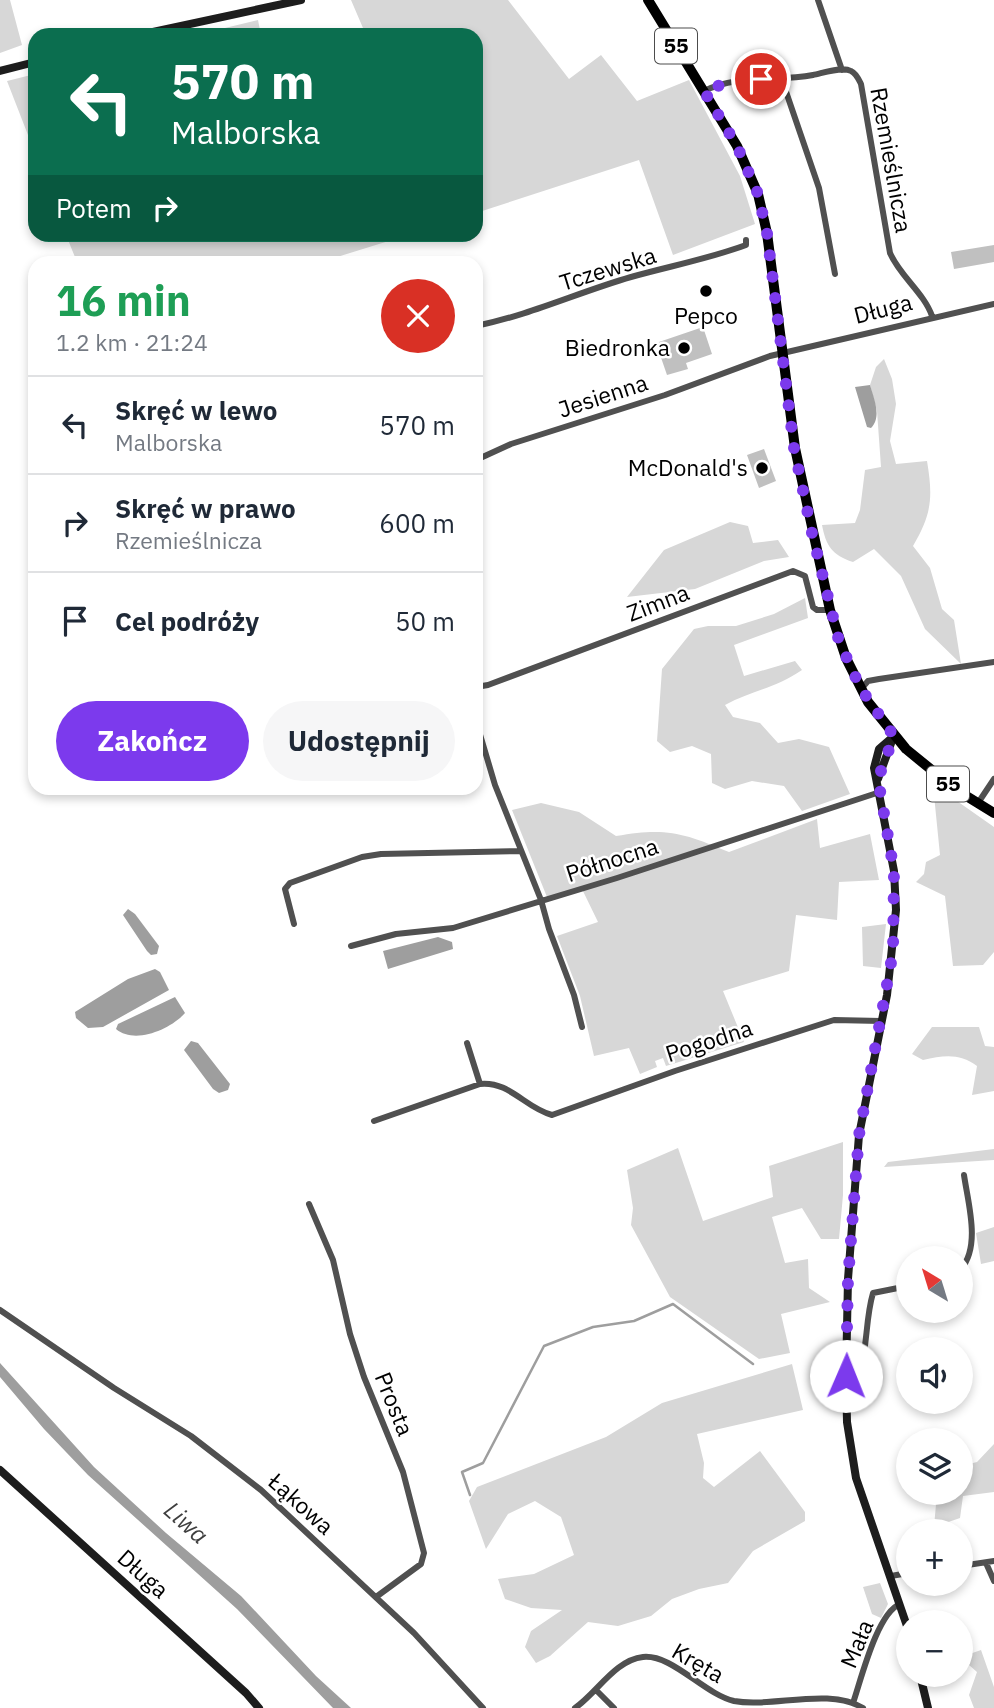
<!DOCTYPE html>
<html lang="pl">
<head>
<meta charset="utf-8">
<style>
  :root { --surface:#fff; --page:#f6f6f7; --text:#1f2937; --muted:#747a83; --line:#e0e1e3; --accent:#7c3aed }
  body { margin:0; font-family:"IBM Plex Sans",sans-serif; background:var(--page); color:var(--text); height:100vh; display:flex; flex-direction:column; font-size:26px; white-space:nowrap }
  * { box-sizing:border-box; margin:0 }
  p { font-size:23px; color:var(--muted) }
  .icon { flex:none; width:38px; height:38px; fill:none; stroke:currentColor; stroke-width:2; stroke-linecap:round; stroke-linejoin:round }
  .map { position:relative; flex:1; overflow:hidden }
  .panel { position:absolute; left:28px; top:256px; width:455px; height:539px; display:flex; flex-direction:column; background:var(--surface); border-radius:21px; box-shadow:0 4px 10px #0003 }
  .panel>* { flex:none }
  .top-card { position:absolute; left:28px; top:28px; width:455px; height:214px; border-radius:21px; box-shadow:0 4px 10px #0003; background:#0b6e4f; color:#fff; overflow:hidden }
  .needle { width:46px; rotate:322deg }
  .tools { position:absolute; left:896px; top:1246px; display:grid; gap:14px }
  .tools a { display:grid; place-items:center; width:77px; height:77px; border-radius:50%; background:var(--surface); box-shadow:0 4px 10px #0003; font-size:35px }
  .pin { position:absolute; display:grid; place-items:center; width:60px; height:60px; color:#fff; margin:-30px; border:4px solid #fff; border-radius:50%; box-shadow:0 2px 7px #0007 }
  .me { position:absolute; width:77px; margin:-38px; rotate:1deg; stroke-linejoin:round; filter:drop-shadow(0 0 5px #0008) }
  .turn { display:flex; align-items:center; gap:24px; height:147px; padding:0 28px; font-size:32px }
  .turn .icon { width:91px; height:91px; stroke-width:2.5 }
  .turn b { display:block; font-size:49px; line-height:60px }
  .then { display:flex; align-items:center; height:66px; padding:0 28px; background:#0003; gap:14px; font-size:26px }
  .round { display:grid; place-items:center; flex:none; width:74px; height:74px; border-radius:37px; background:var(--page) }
  .headline { display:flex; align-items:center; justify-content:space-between; height:119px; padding:0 28px }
  h1 { font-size:42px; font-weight:700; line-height:52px; color:#1e9e55 }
  .primary-button { display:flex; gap:14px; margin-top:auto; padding:14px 28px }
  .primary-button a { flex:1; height:80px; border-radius:42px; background:var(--accent); color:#fff; font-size:28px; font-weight:700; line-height:80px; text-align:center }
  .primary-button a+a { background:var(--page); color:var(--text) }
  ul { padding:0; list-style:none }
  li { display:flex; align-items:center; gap:21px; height:98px; padding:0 28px; border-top:2px solid var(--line) }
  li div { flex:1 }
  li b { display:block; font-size:26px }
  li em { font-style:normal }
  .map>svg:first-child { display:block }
  .green { fill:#d7d7d7 }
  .water { fill:#9e9e9e }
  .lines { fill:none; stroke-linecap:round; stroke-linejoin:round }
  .stream { stroke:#9e9e9e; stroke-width:2.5 }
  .building { fill:#c0c0c0 }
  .street { stroke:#505050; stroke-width:6 }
  .secondary { stroke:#1d1d1d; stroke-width:8 }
  .primary { stroke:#000; stroke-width:10 }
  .route { stroke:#7c3aed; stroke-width:12; stroke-dasharray:0 21.6 }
  .poi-dot { fill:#000; stroke:#fff; stroke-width:2.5 }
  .labels { text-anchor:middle; stroke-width:5; stroke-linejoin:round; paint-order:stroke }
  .shield { fill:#fff; stroke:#4c4c4c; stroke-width:2 }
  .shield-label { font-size:21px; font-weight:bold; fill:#000 }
  .street-label { font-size:23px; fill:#000; stroke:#fff }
  .poi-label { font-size:23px; fill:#000; stroke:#fff; text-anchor:end }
  .water-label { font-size:24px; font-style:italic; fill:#3f3f3f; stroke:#fff }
</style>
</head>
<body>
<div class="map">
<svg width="994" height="1708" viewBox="0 0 994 1708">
  <rect width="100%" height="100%" fill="#fff"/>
  <path class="green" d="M0,0H10L22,45L0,53Z
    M351,0H508L569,79L601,55L637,101L689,80L740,176L755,224L673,255L639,160L476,213V35H366Z
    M258,20L261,35H196Z
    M35,74V153L7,81Z
    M66,235H408L321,262H77Z
    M884,359L892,379L896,404L890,441L896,464L927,461C933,497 932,514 913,546L930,568L942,609L954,620L961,664L925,629L901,576L874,549L853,562C832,555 826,546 822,525L855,523L860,510L865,470L881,467L877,411L870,385L876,367Z
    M730,522L748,526L753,543L778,540L789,557L764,561L695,589L627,597L664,550Z
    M805,598L808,618L734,645L744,676L795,661L802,670C776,688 751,691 725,705L733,717L760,723L778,743L799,739L829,747L850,794L802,811L784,786L752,781L725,789L712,783L711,754L692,746L670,752L657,741L662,669L694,629L708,626H736L774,614Z
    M937,787L994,827V952L983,965L953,966L945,896L916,882L924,874L926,862L940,855L934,795Z
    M541,803L579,812L616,836C666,827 684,833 729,852L817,819L820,848L870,834L879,880L839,882L837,920L796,915L789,971L723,991L744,1042L666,1066L663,1058L655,1061L657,1067L640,1074L629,1048L594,1056L580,996L557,936L598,922L581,887L547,897L512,810Z
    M886,924L881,968L863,966L862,927Z
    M932,1027H979L985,1046L994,1047V1091L972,1095L977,1066C960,1053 944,1055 923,1060L912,1054Z
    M843,1142V1195L839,1239H821L802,1208L772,1217L785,1263L808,1259L809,1288L830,1302L781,1314L790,1353L759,1359L670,1297L631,1225L633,1208L627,1170L678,1148L703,1221L773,1197L769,1166Z
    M994,1149V1160L884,1167L888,1162Z
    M994,1227V1261L981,1264L976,1233Z
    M792,1364L803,1410L697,1434L704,1463L703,1478L714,1487L760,1451L805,1512V1521L753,1551L728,1583L699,1589L672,1599L651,1616L618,1626L588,1622L550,1656L536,1663L525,1647L531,1631L562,1610L531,1608L505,1599L498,1579L534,1574L574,1555L561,1517L535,1501L508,1514L486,1549L469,1501L477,1487L606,1437L662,1403Z
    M994,1444V1492L963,1496L960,1518L934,1527L937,1493H961V1466L977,1462Z
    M880,1583L888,1604L881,1618L872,1614L863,1587Z
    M981,1650L994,1687V1708H974L969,1695L977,1672L969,1665L961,1669V1657Z"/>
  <path class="water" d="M870,385C874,399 882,417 871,428L867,427L855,387Z
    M128,909L135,914L159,946L157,954L151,955L147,951L123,915Z
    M438,937L452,942L453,949L388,969L383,951Z
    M155,969L160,972L169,990L103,1027L88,1028L76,1018L75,1012L128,979Z
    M175,997L185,1013C171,1029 135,1045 116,1029L118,1024Z
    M191,1041L198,1043L230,1084L228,1090L219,1093L213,1089L184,1050Z
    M0,1363L94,1467L166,1533L241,1596L316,1676L351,1708H333L237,1609L88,1475L44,1429L0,1377Z"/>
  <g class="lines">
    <path class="stream" d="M470,1495L462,1472L483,1463L544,1346L593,1327L634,1321L673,1304L753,1364"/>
  </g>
  <path class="building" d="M994,245V262L954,269L951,252Z
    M703,327L712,354L686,363L688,369L667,375L656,343Z
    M764,449L776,481L759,488L747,455Z"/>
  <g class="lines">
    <path class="street" d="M818,0L842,70
      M782,80L819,188L835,274
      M704,91C737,74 777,82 813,75C823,73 842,66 851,71C856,73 859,80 861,84L890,253C900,276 924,293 932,316
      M476,326C530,315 579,292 631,277C670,266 708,259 746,245V240
      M476,460L511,444L665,395L770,356L994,304
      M476,687L488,685L793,571L805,576L813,607L817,610H830
      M861,689L868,681L879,679L994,662
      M476,721L495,785L541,900L549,929L574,995L582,1027
      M978,803L994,779
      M294,924L285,889L290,883L362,857L381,854L520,851
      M351,946L396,934L453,928L617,878L880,792
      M467,1043L480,1084C510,1081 525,1108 552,1115L675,1071L834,1020L881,1021
      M374,1121L480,1084
      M309,1204L333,1260L350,1334L364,1377L403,1472L424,1553L421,1564L376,1597
      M961,1269C981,1246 968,1203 964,1175
      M0,1310L114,1388L191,1436L261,1490L414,1633L483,1708
      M846,1376L859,1375C868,1348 865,1320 873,1293L908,1286
      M986,1563L994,1581
      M961,1566L994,1561
      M891,1576L908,1573
      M596,1690L614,1708
      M853,1703C861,1680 877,1613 900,1604
      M575,1708C597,1693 615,1660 643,1657C672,1654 704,1694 734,1701C772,1708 829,1687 863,1708"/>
    <path class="secondary" d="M139,35L301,0
      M0,71L35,62
      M894,736L879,749L874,768L894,871L896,910L887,995L859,1135L848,1279L846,1376L847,1422L856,1478L908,1629
      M878,779L893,738
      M0,1470L246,1693L259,1708
      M920,1675L928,1708"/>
    <path class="primary" d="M648,0L737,146L758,194L767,233L795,448L830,610L846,658L868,702L906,749L955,789L994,813"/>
  </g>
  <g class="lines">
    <path class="route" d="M761,79L726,83L704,91L737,146L758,194L767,233L794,448L812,533L839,641L861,689L894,736L878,779L894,871L893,952L859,1135L848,1279L846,1376"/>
  </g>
  <g class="poi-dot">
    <circle cx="706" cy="291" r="7"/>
    <circle cx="684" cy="348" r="7"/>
    <circle cx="762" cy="468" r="7"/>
  </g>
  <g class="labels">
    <g class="shield">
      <rect x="655" y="28.5" width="42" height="35" rx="5"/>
      <rect x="927" y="766.5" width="42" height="35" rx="5"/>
    </g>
    <g class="shield-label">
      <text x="676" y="53">55</text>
      <text x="948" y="791">55</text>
    </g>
    <g class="street-label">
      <text transform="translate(891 160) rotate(80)" y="8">Rzemieślnicza</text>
      <text transform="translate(608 269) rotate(-17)" y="8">Tczewska</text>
      <text transform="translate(883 309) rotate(-14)" y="8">Długa</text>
      <text transform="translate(603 396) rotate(-18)" y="8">Jesienna</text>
      <text transform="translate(658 603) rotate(-21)" y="8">Zimna</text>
      <text transform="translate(612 860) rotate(-18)" y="8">Północna</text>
      <text transform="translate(709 1041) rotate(-18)" y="8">Pogodna</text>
      <text transform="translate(394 1404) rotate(68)" y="8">Prosta</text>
      <text transform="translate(301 1504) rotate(42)" y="8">Łąkowa</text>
      <text transform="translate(143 1574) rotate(42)" y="8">Długa</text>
      <text transform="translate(857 1644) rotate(-67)" y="8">Mała</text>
      <text transform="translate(698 1663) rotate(30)" y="8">Kręta</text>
    </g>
    <g class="poi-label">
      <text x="706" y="324" text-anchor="middle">Pepco</text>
      <text x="670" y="356">Biedronka</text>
      <text x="748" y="476">McDonald's</text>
    </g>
    <g class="water-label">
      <text transform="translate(186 1523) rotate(42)" y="8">Liwa</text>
    </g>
  </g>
</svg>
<div class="tools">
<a><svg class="needle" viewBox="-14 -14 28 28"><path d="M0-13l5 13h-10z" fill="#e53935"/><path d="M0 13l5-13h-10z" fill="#747a83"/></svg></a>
<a><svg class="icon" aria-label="sound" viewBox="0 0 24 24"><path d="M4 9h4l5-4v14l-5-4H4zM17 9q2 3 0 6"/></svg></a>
<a><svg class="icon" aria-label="layers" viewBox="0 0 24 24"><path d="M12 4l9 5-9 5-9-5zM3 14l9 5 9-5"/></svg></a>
<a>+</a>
<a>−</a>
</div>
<div class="pin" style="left:761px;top:79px;background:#d93025"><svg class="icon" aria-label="arrive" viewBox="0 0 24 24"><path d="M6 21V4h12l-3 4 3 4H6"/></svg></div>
<svg class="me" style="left:846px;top:1376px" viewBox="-20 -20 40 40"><circle r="19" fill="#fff"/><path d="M0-13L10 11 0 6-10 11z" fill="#7c3aed"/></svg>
<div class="top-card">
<div class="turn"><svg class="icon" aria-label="left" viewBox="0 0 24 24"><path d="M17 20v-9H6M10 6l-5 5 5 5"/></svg><div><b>570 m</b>Malborska</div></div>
<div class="then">Potem<svg class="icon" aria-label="right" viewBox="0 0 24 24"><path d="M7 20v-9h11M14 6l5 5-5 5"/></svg></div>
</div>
<section class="panel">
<div class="headline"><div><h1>16 min</h1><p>1.2 km · 21:24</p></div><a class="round" style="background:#d93025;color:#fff"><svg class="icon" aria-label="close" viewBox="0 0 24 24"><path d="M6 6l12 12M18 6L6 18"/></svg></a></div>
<ul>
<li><svg class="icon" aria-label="left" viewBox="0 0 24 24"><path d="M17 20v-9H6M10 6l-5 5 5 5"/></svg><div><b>Skręć w lewo</b><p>Malborska</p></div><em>570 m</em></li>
<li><svg class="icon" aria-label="right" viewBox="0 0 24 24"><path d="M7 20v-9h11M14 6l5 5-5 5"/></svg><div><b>Skręć w prawo</b><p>Rzemieślnicza</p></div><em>600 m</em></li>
<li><svg class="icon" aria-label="arrive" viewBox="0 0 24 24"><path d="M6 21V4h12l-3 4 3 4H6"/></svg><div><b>Cel podróży</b></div><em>50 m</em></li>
</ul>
<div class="primary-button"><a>Zakończ</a><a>Udostępnij</a></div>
</section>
</div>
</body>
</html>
